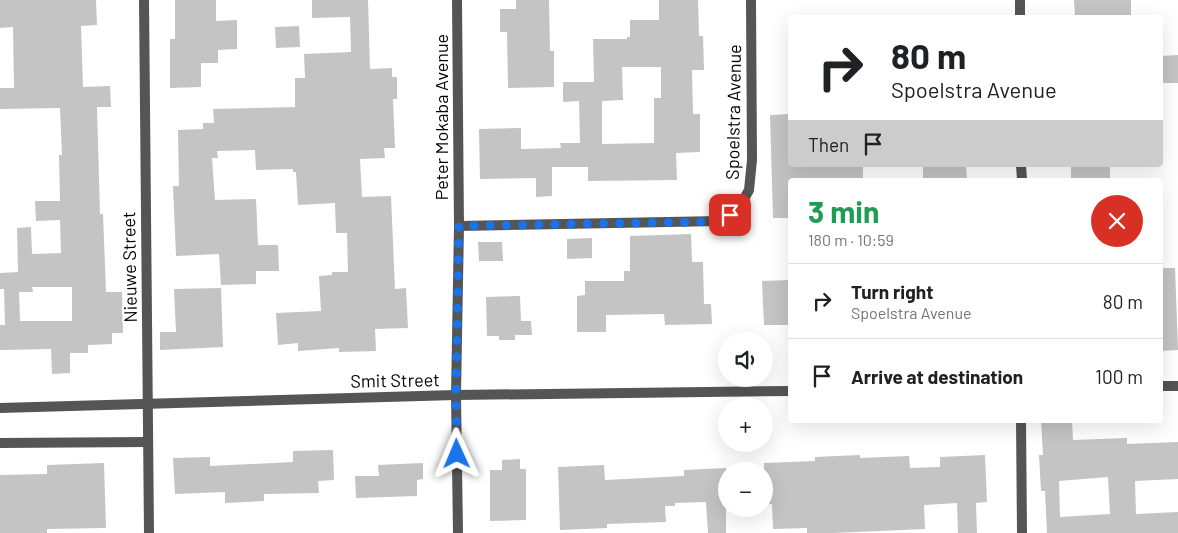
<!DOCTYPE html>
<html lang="en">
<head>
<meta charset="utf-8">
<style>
  :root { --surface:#fff; --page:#f6f6f6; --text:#202124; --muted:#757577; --line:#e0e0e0 }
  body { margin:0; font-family:Barlow,sans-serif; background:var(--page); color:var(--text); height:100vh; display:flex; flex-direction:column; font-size:19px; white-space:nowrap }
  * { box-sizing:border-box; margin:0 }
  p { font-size:16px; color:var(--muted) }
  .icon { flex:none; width:28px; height:28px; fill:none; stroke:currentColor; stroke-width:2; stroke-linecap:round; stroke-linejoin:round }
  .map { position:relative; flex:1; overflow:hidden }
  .details { position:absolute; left:788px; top:178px; width:375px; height:245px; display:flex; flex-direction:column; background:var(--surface); border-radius:5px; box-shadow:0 5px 20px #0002 }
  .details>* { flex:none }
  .guide { position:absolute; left:788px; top:15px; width:375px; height:152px; border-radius:5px; box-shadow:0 5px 20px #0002; background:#fff; color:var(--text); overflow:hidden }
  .controls { position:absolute; left:718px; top:332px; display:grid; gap:10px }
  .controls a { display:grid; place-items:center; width:55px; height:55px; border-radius:50%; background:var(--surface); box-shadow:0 5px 20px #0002; font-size:25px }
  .pin { position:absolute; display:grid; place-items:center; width:42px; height:42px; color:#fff; margin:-21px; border-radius:10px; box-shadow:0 2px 8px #0006 }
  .me { position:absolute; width:55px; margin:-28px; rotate:359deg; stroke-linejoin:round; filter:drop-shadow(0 0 4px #0008) }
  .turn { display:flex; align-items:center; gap:18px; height:105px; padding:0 20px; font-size:22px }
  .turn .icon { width:65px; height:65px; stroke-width:2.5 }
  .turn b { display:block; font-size:35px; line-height:42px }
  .then { display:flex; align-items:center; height:48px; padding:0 20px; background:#0003; gap:10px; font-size:19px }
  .round { display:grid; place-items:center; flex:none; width:52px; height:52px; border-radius:26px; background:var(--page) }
  .headline { display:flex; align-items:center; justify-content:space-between; height:85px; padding:0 20px }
  h1 { font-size:30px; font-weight:700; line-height:38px; color:#1e9e55 }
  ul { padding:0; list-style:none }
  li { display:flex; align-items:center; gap:15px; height:75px; padding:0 20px; border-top:1px solid var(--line) }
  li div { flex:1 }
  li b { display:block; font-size:19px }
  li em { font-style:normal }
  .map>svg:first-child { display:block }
  .building { fill:#c4c4c4; fill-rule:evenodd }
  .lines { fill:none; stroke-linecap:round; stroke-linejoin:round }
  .service { stroke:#555; stroke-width:10 }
  .minor { stroke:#555; stroke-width:10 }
  .tertiary { stroke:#555; stroke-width:10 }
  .route { stroke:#1a73e8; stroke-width:9; stroke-dasharray:0 16.2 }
  .labels { text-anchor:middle; stroke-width:4.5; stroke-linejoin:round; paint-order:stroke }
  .street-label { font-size:18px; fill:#000; stroke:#fff }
</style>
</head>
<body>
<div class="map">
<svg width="1178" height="533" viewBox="0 0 1178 533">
  <rect width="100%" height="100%" fill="#fff"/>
  <path class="building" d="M0,0H96L97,25L81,26L83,87L110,86L111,107H97L100,214H103L106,292H122L123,333H112V344L88,345V353H70V373L52,374L51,349L0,350V325H5L4,289H0V273L18,272L17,228L31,227L32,254L61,253L60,220L36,221L35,201H60L59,155H62L60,108L0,109V88H14L13,27L0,28ZM32,287H72V321H20L19,292H33Z
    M175,0H216V21L237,20V49L218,50V63H201V87L170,88V39H175Z
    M312,0H368L370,69L392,68V77H397V99H393L395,148H384L385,158L360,159L362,197L391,196L395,289L406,288L408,328L375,329L376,351L339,352V348L298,351V343L278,345L276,313L321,311L319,276L332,275V272H348L347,233H336L335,203L298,205L296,172H293V169L256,170L255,150L217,151L218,158H212L215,200L256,199L258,245H278L279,271H256V284L221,285L219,254L176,256L173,186H179L178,130L203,129V123H214L213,109L295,107V78H305L304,54L351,52L350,17L312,18Z
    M516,0H549L550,51H554V87L508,88L507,32H500V9H516Z
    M659,0H698L699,36H703L704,70H692L693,114H700V152L676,153L677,180L588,181V167H552V196L536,197V178L480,179L479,129L521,128V149L561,148L560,143H580L579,101L563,102V82H594L593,39H627V37H630V20H659ZM622,67H661V98H654V143L602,144V101L623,100Z
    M1074,0H1131V18H1075Z
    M299,26L300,47L276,48L275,27Z
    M1178,55V83H1160V56Z
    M790,114V165H797V166L863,165V180H790V218H773L770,115Z
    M923,165H966L967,180H923Z
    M1071,165H1110V180H1071Z
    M691,234L692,262H703L704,304H711L712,324L665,325L664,314L606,315V332H577V296L585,295V281H624V271H630V236Z
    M592,238V258L567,259V239Z
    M478,242H502L503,261H479Z
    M1160,268H1175L1178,350L1160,351Z
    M790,280V325H764L762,281Z
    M221,288L223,347L160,350V332H176L174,289Z
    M520,296L521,321H531L532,335H515V340H499V336H487L486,297Z
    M1041,420H1072L1073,440L1127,438V444L1178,442V479L1135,481L1136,514L1178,512V533H1047L1045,491H1041L1039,455H1043ZM1108,477L1110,514L1060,517L1059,481Z
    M333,450L334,480L318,481L319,493L264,494V501L225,503V492L175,494L173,458L210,457V466L293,462V451Z
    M860,455V458L909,456L910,468L940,467V457L985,455L987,502L976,503L977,533H958L957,503L924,505L925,529L833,533H807V528L773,529L772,504L764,505V463L815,461V457Z
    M520,459V469H526V520L490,521V470H502V460Z
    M104,463L106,528L47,529V533H0V475L47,474V465Z
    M423,463V479L417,480V496L356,498L355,476H379L378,465Z
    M604,465L605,480L684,476V470L726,468V533H708L706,502L675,503V506H665L666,522L607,524V528L560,530L558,467Z"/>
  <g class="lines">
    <path class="service" d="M0,443L148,442"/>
    <path class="minor" d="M144,0L149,533
      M457,0L459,226L456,395L458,533
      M1020,0V18
      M1021,165L1022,180
      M459,226L721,221L739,208L749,190L752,160L751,0
      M1021,420L1022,533"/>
    <path class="tertiary" d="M1160,386H1178
      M0,408L456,395L790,391"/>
  </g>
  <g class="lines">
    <path class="route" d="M457,454L456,395L459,226L697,222L722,221L730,215"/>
  </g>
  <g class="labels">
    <g class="street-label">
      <text transform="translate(734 112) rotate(-89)" y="6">Spoelstra Avenue</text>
      <text transform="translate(442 117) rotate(-90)" y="6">Peter Mokaba Avenue</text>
      <text transform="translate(130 267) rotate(-91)" y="6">Nieuwe Street</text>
      <text transform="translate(395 381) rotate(-1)" y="6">Smit Street</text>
    </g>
  </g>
</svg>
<div class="controls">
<a><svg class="icon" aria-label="sound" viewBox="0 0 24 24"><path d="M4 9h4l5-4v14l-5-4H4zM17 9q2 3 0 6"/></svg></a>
<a>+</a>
<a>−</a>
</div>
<div class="pin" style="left:730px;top:215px;background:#d93025"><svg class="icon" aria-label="arrive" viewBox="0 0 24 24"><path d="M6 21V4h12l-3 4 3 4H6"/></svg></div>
<svg class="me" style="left:457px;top:454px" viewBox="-20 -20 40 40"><path d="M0-17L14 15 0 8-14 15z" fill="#1a73e8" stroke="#fff" stroke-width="4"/></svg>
<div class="guide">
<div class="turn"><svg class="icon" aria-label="right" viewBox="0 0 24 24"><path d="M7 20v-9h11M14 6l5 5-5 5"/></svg><div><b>80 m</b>Spoelstra Avenue</div></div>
<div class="then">Then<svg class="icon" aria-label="arrive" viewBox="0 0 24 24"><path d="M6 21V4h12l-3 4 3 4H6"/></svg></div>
</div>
<section class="details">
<div class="headline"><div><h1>3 min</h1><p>180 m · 10:59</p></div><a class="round" style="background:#d93025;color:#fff"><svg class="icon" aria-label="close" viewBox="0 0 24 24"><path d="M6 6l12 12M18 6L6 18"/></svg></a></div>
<ul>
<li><svg class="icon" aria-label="right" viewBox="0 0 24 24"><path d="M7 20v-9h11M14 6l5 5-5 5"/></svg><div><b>Turn right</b><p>Spoelstra Avenue</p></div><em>80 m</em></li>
<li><svg class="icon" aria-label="arrive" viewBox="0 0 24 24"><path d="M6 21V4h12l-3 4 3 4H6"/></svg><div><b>Arrive at destination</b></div><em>100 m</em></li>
</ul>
</section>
</div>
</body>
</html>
